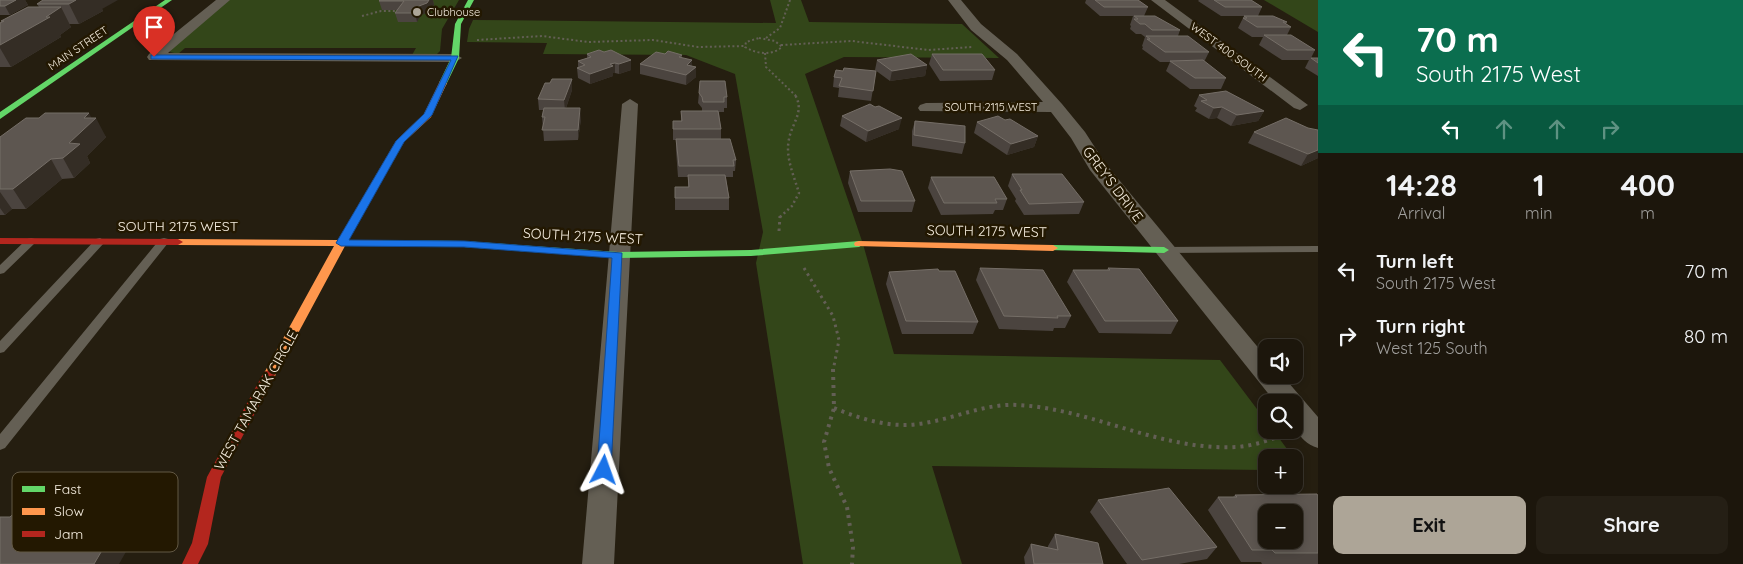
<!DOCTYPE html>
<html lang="en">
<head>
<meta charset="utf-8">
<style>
  :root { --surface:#1c160c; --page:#251f15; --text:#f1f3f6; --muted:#a09f9d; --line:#3a352d; --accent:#ada597 }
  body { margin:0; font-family:Quicksand,sans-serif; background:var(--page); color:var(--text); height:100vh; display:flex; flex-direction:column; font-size:19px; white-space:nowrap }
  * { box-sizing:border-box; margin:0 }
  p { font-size:16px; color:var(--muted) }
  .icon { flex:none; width:28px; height:28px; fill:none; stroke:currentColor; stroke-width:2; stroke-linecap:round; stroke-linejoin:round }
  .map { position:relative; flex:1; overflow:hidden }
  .details { display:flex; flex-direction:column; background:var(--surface); width:425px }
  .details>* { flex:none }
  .banner { background:#0b6e4f; color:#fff; overflow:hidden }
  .controls { position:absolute; left:1258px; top:339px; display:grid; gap:10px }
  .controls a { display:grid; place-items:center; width:45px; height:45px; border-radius:10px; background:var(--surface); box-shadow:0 2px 8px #0003,0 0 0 1px var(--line); font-size:25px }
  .pin { position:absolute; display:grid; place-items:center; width:42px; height:42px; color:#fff; margin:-51px -21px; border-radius:50% 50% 50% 0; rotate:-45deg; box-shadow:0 0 5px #0007 }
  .pin .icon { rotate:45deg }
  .me { position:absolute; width:55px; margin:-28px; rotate:4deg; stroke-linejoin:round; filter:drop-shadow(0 0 4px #0008) }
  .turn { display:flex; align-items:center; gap:18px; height:105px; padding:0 15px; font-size:22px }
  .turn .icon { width:65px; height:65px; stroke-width:2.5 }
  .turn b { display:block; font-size:35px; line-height:42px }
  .lanes { display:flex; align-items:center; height:48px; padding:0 15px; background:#0003; justify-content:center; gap:25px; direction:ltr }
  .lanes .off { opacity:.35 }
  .eta { display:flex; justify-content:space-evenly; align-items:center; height:85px; text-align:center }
  .eta b { font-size:30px; font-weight:700; line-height:35px }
  .primary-button { display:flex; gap:10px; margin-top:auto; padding:10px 15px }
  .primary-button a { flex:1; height:58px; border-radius:10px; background:var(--accent); color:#111; font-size:20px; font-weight:700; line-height:58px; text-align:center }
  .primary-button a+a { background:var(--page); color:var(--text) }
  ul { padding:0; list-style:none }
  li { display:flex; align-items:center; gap:15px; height:65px; padding:0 15px }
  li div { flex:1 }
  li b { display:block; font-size:19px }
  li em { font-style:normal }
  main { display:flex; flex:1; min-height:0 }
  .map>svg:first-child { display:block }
  .green { fill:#334619 }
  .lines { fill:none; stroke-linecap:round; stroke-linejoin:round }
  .path-far3 { stroke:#635f55; stroke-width:2; stroke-dasharray:2 2.5; stroke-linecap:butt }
  .path-far2 { stroke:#635f55; stroke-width:2.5; stroke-dasharray:2 3; stroke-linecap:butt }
  .path-far1 { stroke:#635f55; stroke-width:3; stroke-dasharray:2.5 4; stroke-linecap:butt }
  .path { stroke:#635f55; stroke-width:4; stroke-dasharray:3 5; stroke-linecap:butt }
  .lane { fill:#645f54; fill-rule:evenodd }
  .street { fill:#645f54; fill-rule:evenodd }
  .fast { fill:#63d668; fill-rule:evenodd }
  .slow { fill:#ff974d; fill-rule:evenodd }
  .jam { fill:#b3261e; fill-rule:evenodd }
  .wall { fill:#4b443f }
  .shaded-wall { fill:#342d25 }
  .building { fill:#5d5650; stroke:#756e67; fill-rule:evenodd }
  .route { fill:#1a73e8; stroke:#114b97 }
  .poi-dot { fill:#ada597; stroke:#231801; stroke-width:2 }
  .labels { text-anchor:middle; stroke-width:5; stroke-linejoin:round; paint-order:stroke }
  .far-poi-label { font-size:11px; fill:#f6eee0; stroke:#231801; text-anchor:start }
  .far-street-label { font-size:11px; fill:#f6eee0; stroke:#231801 }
  .street-label { font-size:14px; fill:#f6eee0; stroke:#231801 }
  .key { fill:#231801; stroke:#625844; stroke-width:1 }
  .key-label { font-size:14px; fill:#f6eee0 }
</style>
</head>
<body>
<main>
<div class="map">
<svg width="1318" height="564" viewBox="0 0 1318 564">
  <rect width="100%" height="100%" fill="#251e10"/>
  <path class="green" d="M229,0H459L442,29L440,51L437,54L412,55L416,48H185L178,54L170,52L171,48Z
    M770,0H801L809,22L962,24L999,58L844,57L805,74L863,244L894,354L1220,360L1266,421V430H1273L1293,457L1266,458V470L932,466L962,564H803L756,263L763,232L735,74L686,55L543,54L547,43L467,42L469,29L473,20L776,23Z
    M1264,0H1318V32Z"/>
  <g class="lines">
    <path class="path-far3" d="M430,10H438
      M362,16L381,11H400
      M759,38L775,41L782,47C771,56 757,54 745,47L746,42Z
      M766,38L780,28L790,0
      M477,40L542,36L588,42L653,40L698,47L745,46
      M781,45L852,41L928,50L972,47
      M765,53L766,67L796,96"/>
    <path class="path-far2" d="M780,217L792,206L799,193C794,176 785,157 789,139C792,123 805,111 795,95"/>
    <path class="path-far1" d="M779,231L780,216
      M804,268L833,316L839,340L833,371"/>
    <path class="path" d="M833,369L834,408L824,442L829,468L847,507L853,547L852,564
      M834,408C861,419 889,428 918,424C952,420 984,403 1018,405C1093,409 1160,451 1236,447C1253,446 1269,440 1284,435"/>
    <path class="lane" d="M31,238L35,239L36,241L35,243L4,273L0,274V265L27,239Z
      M100,238L105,241L104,243L4,352L0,353V341L96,239Z
      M164,238L168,239L169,241L168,243L5,448L0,450V434L160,239Z
      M1318,246V252L1164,253L1159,250L1164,247Z"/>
    <path class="street" d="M216,0H230L168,53L455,54L462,58L455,62L149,60L147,57L149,54Z
      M948,0H961L981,24L1017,54L1062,104L1085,132L1105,163L1266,357V375H1282L1318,417V448C1295,440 1294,424 1294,402H1275L1090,170L1071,138L1051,112L920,111L918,108L920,105L926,103L1043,102L1007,60L971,30Z
      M1151,0H1165L1308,105L1300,110L1294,108Z
      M630,99L638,104L614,564H582L622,104Z"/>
    <path class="fast" d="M165,0H172L0,119V112Z
      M468,0H474L461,24L459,58L446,85H440L439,83L451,58L455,24Z
      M382,240L464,241L618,252L751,250L859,241L864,244L859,247L751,256L618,258L464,247L378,245L377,243L378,241Z
      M1053,245L1164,247L1169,250L1164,253L1049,250L1048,248Z"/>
    <path class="slow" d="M440,81L447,83L431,117L404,142L348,240H382L387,243L382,246H345L274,378H264L263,375L334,246L178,245L173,242L178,239L338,240L396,141L424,114Z
      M859,241L1053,245L1058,248L1053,251L855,246L854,244L855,242Z"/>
    <path class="jam" d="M0,238L178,239L183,242L178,245L0,244Z
      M269,370L274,372L275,375L221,477L208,544L198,564H182L192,543L207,477L264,372Z"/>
  </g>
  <path class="wall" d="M0,0H25L28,5L10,15H0Z
    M43,0L102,9L103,11L79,24H69L71,27L60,35L61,37L11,67H0V23L1,22V21L39,7L37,4Z
    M380,0H433L434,5L429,12L421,15L417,22H398L395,13L397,10H382L379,1Z
    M1086,0H1138L1148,7L1144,16L1180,30L1178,36L1209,52L1204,62L1226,78L1221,89H1190L1166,71L1170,62H1160L1142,49L1143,47L1142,46L1145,37L1141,34H1136L1130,29L1131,26L1130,25L1133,16H1100L1085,3Z
    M1199,0H1251L1262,7L1258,16L1287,22L1286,24L1291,27L1287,35L1315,50L1311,58H1318V76L1305,68L1309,60H1282L1259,45L1263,37H1252L1238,28L1244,16H1221L1198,1Z
    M604,52L631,60V70L619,74L615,73H613V76L590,84L578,78L577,68L578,67V61L587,58V54Z
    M665,54L682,55V58L692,60V66L696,67V77L686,85L640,74V64Z
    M932,54L995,70L992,80L940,81L929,64Z
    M877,60L927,65L925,76L890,81L875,70Z
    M843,71H876L871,101L838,97L839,88L833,87L834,77Z
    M572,79V90L566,108L581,119L578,140L544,141L542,117L543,110H539L538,99L550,83Z
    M699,93L727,97V108H724V112H719L721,129V139L736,160L735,171H733V177H726L729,198V210H675V187H688V177H678L676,150V140H673V121H681V111H702V108L698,103Z
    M1199,95L1264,111L1258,121L1231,126L1217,118L1209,119L1195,111L1197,108L1194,106Z
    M842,116L899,129L866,142L840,126Z
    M91,118L106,137L87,156L90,163L74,178L62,179L26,209H12L5,215H0V137Z
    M1005,120L1038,136L1034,147L1007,155L974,133L977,122Z
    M915,121L965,143L962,154L912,146V131Z
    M1254,132L1318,158L1301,166L1248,143Z
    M850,171L915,201L912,212H858L848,183Z
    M1012,174L1084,202L1079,214L1024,215L1015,201L1016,199L1008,186Z
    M931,177L1007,199L1003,210H995L993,214L941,215L928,188Z
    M980,268L1071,316L1065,328H1054L1053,331L999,329L976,280Z
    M1108,268L1178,321L1171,334L1099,333L1067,282L1073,270H1107Z
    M939,271L978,322L973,334H902L886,284L889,272Z
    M1235,495L1318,496V564H1262L1261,562H1241L1208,510L1218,497H1233Z
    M1098,500L1217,547L1207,559L1179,564H1127L1090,512Z
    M1055,534L1103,564H1025L1024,557L1031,544L1048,548V546Z"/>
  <path class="shaded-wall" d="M16,0H25L28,5L10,15L5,6Z
    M76,0H118L102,9L103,11L79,24L69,4Z
    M429,0H433L434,5L429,12L421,15L417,22L415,13L419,6Z
    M61,7L71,27L60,35L61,37L11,67L0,48V45Z
    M631,60V70L619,74V64Z
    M692,60V70L696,67V77L686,85L687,65Z
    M615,63V73H613V76L590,84V74Z
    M927,65L925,76L890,81L892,71Z
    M572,79V90L565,111L564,100Z
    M1222,107L1217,118L1209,119L1214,108Z
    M580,108L581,119L578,140V130Z
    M1264,111L1258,121L1231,126L1237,115Z
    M89,113L93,121L96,118L106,137L87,156L90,163L74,178L63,158L69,143L84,118Z
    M902,118L899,129L866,142L868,131Z
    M1038,136L1034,147L1007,155L1011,144Z
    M1318,150V158L1301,166L1308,154Z
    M51,159L62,179L26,209L13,189Z
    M0,192L12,209L5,215L0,208Z
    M22,513L38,530L19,517Z
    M121,518L135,536L119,564H94Z"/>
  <path class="building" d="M0,0H16L5,6H0Z
    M43,0H76L69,4H37Z
    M380,0H429L427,3L419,6L415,13H395L404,1H379Z
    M1095,0H1138L1148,7H1104Z
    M1214,0H1251L1262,7H1225Z
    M28,7H61L46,17H50L0,45V23L4,21H1Z
    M1134,16H1155L1180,30H1152L1145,24H1140L1134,19H1138Z
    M1244,16H1273L1287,22H1283L1291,27H1257L1243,18H1247Z
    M1264,35H1291L1315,50H1287Z
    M1146,36H1188L1209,52H1165L1147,39H1150Z
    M599,50L604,52L611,50L631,60L619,64L615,63L610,64L613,66L590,74L577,68L585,65L578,61L591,57L587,54Z
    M668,51L682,55L679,57L692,60L687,65L696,67L686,75L640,64L656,52L665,54Z
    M911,54L927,65L892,71L877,60Z
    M932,54H982L995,70H943Z
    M1311,58H1318V63Z
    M1203,60L1226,78H1195L1170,61Z
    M844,68L876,71L873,91L839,86L842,78L834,77L836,70L843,71Z
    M552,79H572L564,100L538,99L545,83H550Z
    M700,81H725L727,97H724V102H703L702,97L699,93Z
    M1226,91L1264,111L1237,115L1222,107L1214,108L1201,101L1207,100L1199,95Z
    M870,104L875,107L879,106L902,118L868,131L842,116Z
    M544,108H580L578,130H542L545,117H542Z
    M681,111H718L721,129H673V121H682Z
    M45,113H89L84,118H96L69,143L80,144L63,158L51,159L13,189H0V137L26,118H39Z
    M998,116L1005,120L1010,119L1038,136L1011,144L977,122Z
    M1286,118L1308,128L1318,130V150L1308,154L1254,132Z
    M915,121L965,126V143L914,135Z
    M676,139H730L736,160H733L734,166H679Z
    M890,169L902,171L915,201H861L850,171Z
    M1012,174H1062L1084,202L1029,204L1020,190H1022Z
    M688,175H725L729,198H675V187H689Z
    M931,177H994L1007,199H995L997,203H944Z
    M980,268L1043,270L1071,316H1057L1058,318L1004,316Z
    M1108,268L1139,269L1178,321H1105L1073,270H1110Z
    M938,269L939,271H955L978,322L906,321L889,272Z
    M1169,488L1217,547L1142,560L1098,500Z
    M1317,494L1318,496V553H1275L1272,550H1252L1218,497H1237L1235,495ZM1266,512H1294V540H1266Z
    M14,513H22L19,517L33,515V519L121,518L94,564H0V517H10Z
    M1055,534L1098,543L1103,564H1034L1031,544L1058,550Z"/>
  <path class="route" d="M154,55L458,56L432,115L404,142L349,240L464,241L622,253L611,470L609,474L604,476L599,474L597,470L612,258L464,247L341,246L336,243L396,141L424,114L451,60L151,59V55Z"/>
  <circle class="poi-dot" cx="417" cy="12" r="5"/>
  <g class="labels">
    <g class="far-poi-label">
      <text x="427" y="16">Clubhouse</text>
    </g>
    <g class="far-street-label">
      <text transform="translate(78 48) rotate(-34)" y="4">MAIN STREET</text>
      <text transform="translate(1229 52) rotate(36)" y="4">WEST 400 SOUTH</text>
      <text x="991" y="111">SOUTH 2115 WEST</text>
    </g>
    <g class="street-label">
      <text transform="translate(1113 184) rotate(53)" y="5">GREY'S DRIVE</text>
      <text x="178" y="231">SOUTH 2175 WEST</text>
      <text transform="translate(987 231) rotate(1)" y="5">SOUTH 2175 WEST</text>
      <text transform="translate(583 236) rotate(3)" y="5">SOUTH 2175 WEST</text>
      <text transform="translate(256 400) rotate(-61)" y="5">WEST TAMARAK CIRCLE</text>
    </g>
  </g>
  <rect x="12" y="472" width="166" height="80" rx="8" class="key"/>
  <rect x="22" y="486" width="23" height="6" fill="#63d668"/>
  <rect x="22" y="508" width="23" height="7" fill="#ff974d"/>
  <rect x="22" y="531" width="23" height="6" fill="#b3261e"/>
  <g class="key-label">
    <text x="54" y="494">Fast</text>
    <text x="54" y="516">Slow</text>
    <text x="54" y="539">Jam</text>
  </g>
</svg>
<div class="controls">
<a><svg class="icon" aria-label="sound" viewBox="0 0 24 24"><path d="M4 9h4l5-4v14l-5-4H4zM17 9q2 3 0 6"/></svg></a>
<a><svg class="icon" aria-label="search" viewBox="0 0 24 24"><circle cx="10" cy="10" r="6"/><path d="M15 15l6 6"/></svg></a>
<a>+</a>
<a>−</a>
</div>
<div class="pin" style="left:154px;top:57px;background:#d93025"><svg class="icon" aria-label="arrive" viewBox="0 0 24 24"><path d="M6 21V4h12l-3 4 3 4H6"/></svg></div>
<svg class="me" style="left:604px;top:470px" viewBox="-20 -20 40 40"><path d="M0-17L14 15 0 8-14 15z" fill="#1a73e8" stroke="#fff" stroke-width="4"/></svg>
</div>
<section class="details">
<div class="banner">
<div class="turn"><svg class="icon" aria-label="left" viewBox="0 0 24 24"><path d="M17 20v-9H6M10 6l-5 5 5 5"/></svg><div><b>70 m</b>South 2175 West</div></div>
<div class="lanes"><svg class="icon" aria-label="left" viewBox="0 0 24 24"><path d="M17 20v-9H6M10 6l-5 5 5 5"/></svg><svg class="icon off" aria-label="ahead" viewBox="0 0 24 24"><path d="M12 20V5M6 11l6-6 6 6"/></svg><svg class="icon off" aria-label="ahead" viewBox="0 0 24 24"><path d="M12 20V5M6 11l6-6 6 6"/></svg><svg class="icon off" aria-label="right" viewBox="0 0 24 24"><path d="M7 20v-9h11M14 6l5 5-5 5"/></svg></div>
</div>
<div class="eta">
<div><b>14:28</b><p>Arrival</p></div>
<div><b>1</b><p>min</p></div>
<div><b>400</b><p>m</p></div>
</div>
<ul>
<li><svg class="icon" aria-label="left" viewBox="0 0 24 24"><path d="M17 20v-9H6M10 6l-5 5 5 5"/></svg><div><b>Turn left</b><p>South 2175 West</p></div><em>70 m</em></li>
<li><svg class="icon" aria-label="right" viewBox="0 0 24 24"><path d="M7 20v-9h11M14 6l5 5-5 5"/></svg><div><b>Turn right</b><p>West 125 South</p></div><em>80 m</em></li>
</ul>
<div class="primary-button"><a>Exit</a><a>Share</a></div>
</section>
</main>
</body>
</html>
